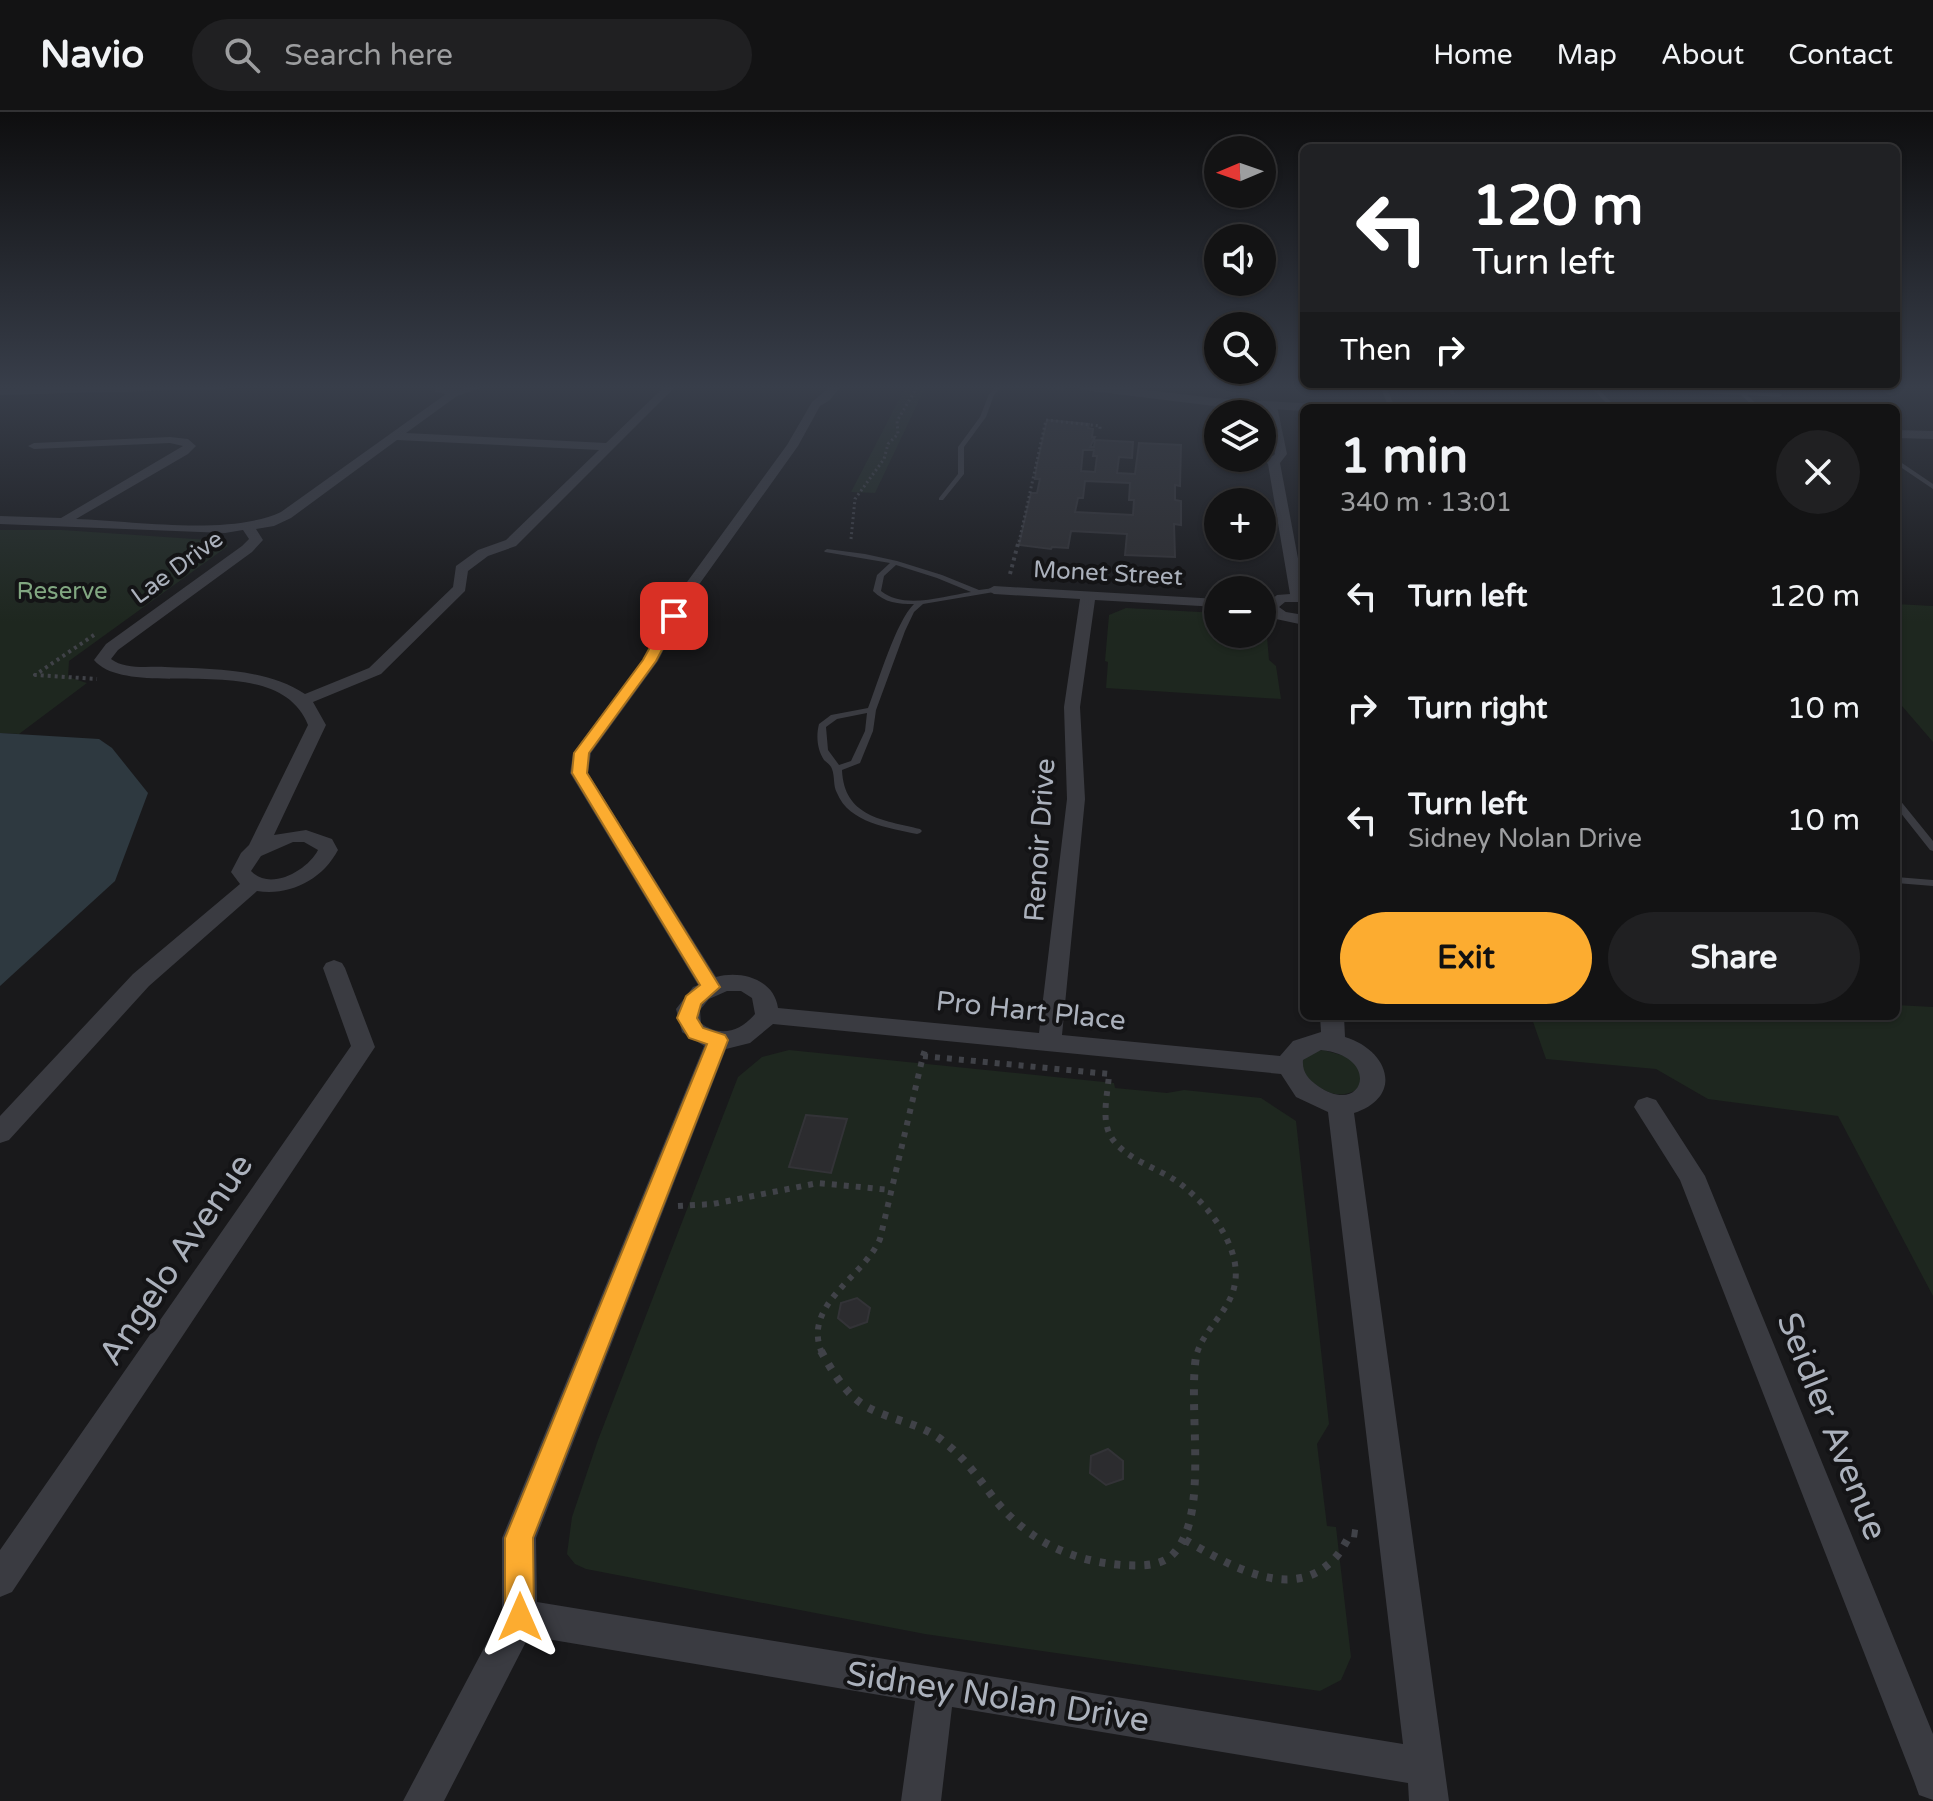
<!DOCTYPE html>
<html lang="en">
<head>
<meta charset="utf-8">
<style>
  :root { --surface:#131314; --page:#202022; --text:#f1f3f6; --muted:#9d9ea0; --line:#323234; --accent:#fcac30 }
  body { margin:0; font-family:"Varela Round",sans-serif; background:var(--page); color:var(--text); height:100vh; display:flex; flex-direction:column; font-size:30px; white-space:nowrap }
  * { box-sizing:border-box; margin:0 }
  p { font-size:26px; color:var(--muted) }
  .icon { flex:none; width:44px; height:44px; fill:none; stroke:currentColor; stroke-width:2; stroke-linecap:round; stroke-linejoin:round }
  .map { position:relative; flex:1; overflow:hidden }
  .sheet { position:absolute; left:1300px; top:292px; width:600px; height:616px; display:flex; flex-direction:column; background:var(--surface); border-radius:12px; box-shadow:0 2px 6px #0004,0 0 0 2px var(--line) }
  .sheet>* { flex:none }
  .banner { position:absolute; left:1300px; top:32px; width:600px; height:244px; border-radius:12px; box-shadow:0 2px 6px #0004,0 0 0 2px var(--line); background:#202124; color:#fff; overflow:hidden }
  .needle { width:52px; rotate:268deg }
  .buttons { position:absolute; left:1204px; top:24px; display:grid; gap:16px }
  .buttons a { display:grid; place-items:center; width:72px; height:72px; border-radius:50%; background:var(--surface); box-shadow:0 2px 6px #0004,0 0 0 2px var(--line); font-size:40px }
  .pin { position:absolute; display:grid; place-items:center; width:68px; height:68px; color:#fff; margin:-34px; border-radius:16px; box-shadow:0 4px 12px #0006 }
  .me { position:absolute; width:88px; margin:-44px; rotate:0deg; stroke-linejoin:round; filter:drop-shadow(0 0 6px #0008) }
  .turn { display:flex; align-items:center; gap:28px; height:168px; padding:0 40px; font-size:36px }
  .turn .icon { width:104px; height:104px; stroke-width:2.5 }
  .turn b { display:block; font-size:56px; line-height:68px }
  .then { display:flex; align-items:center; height:76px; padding:0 40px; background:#0003; gap:16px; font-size:30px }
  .round { display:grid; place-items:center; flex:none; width:84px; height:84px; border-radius:42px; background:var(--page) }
  .headline { display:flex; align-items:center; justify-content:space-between; height:136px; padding:0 40px }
  h1 { font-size:48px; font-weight:800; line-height:60px }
  .action { display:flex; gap:16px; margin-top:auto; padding:16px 40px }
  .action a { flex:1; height:92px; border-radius:48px; background:var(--accent); color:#111; font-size:32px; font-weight:800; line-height:92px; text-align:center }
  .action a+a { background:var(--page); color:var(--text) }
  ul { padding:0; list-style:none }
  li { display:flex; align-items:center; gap:24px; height:112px; padding:0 40px }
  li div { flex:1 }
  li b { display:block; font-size:30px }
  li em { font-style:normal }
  header { display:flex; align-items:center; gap:48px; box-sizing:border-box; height:112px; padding:0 40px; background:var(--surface); border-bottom:2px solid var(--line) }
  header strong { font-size:38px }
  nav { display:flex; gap:44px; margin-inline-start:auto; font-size:28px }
  .search { width:560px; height:72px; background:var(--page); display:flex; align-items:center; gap:20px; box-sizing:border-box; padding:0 28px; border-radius:44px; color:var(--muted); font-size:30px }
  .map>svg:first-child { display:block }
  .green { fill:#1e271f }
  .water { fill:#2e3940 }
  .building { fill:#2c2c2f; stroke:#333337; stroke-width:2; fill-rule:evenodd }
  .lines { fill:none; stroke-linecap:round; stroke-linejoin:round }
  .path-far3 { stroke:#404248; stroke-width:3; stroke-dasharray:2 3; stroke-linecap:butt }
  .path-far2 { stroke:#404248; stroke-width:4; stroke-dasharray:3 4; stroke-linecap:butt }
  .path-far1 { stroke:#404248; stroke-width:6; stroke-dasharray:5 7; stroke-linecap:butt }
  .path { stroke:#404248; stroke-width:8; stroke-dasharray:6 9; stroke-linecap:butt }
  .service { fill:#3a3b41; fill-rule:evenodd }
  .minor { fill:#3a3b41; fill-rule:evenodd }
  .tertiary { fill:#3a3b41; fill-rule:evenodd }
  .route { fill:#fcac30; stroke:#a4701f; stroke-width:2 }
  .labels { text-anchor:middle; stroke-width:8; stroke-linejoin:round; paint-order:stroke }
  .far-street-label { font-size:24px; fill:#abb1bc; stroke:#141416 }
  .far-park-label { font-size:24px; fill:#81a781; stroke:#141416 }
  .street-label { font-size:28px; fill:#abb1bc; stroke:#141416 }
  .near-street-label { font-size:34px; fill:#abb1bc; stroke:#141416 }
</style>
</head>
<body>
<header>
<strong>Navio</strong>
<div class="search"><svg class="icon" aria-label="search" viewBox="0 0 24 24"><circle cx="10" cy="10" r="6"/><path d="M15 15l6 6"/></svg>Search here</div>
<nav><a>Home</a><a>Map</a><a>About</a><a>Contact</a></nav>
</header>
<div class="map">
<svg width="1933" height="1689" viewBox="0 0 1933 1689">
  <rect width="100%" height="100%" fill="#19191b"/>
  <path class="green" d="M906,274H926L875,381L851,380Z
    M0,418H62L209,428L222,429L228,434L69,549L68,565L87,571L19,622L0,621Z
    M1896,492L1933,494V630L1896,587Z
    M1126,496L1218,501V522H1262V511L1271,515L1273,520L1267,525L1269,548L1276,554L1281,587L1106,576L1108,550L1105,549L1109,503Z
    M1896,893L1933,895V1184L1838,1004L1708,987L1656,957L1546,947L1531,904H1896Z
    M789,938L1114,971L1115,976L1167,981L1184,978L1261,986L1296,1009L1329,1312L1317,1332L1327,1414L1336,1415L1351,1545L1341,1568L1320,1579L925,1522L586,1457L575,1452L567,1442L572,1405L598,1328L738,965L762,945Z
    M1323,938L1352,946L1362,961L1360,975C1338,992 1320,977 1303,962V948L1314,939Z"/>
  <path class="water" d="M0,621L99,627L112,636L148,681L115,769L0,874Z"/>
  <path class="building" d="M1047,308L1089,312L1088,316L1093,317L1092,325H1095L1090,335H1094L1095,328L1133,330L1132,346L1119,345L1117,361L1135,362L1139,331L1181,333L1180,374L1175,373V388L1181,389V413L1174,412L1175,445L1125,443L1127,422L1071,419L1068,436L1052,435L1051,437L1019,433L1031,381H1037L1040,367H1035L1037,353ZM1083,338H1094L1093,344H1097L1095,360L1081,359ZM1085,369L1130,371L1129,388H1134L1133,403L1075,400L1078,386H1083Z
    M806,1003L847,1007L831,1061L789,1055Z
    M857,1186L870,1196L867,1210L850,1216L838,1206L841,1191Z
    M1108,1337L1123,1349V1367L1106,1373L1090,1361L1091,1344Z"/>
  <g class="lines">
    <path class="path-far3" d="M1037,274L1064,277
      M851,427L855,387L884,347L888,332L898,322L897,309L918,274
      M1019,430L1046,308L1100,314V317"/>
    <path class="path-far2" d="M1010,462L1019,428
      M94,523L35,563L97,567"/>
    <path class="path-far1" d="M923,944L1109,962C1108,981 1101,1005 1110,1023C1121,1044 1151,1054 1170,1065C1202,1084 1242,1132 1235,1171C1231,1198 1205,1216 1197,1241
      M923,944L925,938
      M678,1094L713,1092L818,1071L891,1078
      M822,1241C801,1193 864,1165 880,1127L923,944"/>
    <path class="path" d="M821,1239C832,1259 846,1283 867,1295C892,1309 922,1311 944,1330C965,1346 980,1368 996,1389C1029,1429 1071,1449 1122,1453C1139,1454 1162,1455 1174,1441C1211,1401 1186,1292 1197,1239
      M1185,1428C1228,1452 1291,1492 1334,1447C1341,1440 1346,1430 1351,1421L1366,1423"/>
    <path class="service" d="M997,274H1003L994,283L986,305L964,335V362L943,388H939V386L958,362V335L980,305L989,282Z
      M1380,274H1386L1395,296H1389Z
      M1447,274H1451L1455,282H1451Z
      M1590,274H1595L1617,296H1611Z
      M1876,274H1881L1893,282L1888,283Z
      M1666,276L1779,281L1782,283L1779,285L1747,283L1761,296H1755L1741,283L1664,279Z
      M1896,347L1933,372V377L1896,352Z
      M827,437L865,442L897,449L942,463L979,478L994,476L998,478L994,480L923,492L914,500L905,519L876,598L873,619L860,651L842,658C844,705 883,708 920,717L922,719L920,721L917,722C889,716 849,711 837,681C833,674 835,665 832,657C831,653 827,651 824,648C817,637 816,624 819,612L831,603L868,596C878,571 896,509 914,492C898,492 885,491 873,479L877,463L890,451L825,440L824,439ZM896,453L937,466L971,480C944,484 904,498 881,479L884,464ZM867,601L865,619L851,649L839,653L828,638L826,615L837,607Z
      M1896,686L1899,687L1933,729V739L1930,738L1896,695Z
      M1896,765L1933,768V774L1896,771Z"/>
    <path class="minor" d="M121,274H229L224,277L0,283V277Z
      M472,274H486L457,284L406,321L606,331L665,274H676L516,434L488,444L468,459L465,479L381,562L313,590L326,613L274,723L306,718L332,727L338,738C322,768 290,784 257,779L149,874L9,1028L0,1031V1004L133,862L240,772L231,760L241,741L249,733L308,613C277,534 130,591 94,548L106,532L242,434L249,427L243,418L225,421L0,412V404L61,406L183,334L170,331L34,337L28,334L34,331L170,325L188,327L196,334L188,342L76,407C134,409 230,424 281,400L446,282L435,280V276L459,278ZM397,328L599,338L506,428L478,438L456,454L453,475L369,556L305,582C266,556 210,557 165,555C148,554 125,558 111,547L118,538L252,440L263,428L256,417L274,414L291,406ZM293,730H304L318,738C308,758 270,780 251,759L261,744Z
      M831,274H841L830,288L820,294L798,334L693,481L658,549L591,641L588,661L716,865C741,858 774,867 778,896L1039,921L1067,687L1064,595L1080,487L994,482L987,478L994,474L1218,487V495L1095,488L1080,595L1085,687L1062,923L1280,944L1293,929L1321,920L1320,904H1344L1345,925C1388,938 1405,984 1354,1001L1449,1689H1409L1408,1671L952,1595L941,1689H901L915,1589L529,1524L444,1689H403L502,1502V1426L704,934L682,920L676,897L693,875L698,873L570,661L573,641L643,548L679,481L787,333L812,290ZM727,879H741L752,886L755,902C741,919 720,926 701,911L700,898L709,887ZM773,912L1281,962L1296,985L1328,1000L1403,1632L537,1490L536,1426L726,937L750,931ZM1321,938C1382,944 1364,1006 1318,974C1308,967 1302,960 1303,948Z
      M1272,291L1277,294L1287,342L1280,351L1304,478V490H1285L1279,495L1286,500L1304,503V513L1276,507L1263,495L1277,483L1290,482L1268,352L1261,346L1262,337L1273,344L1275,342L1267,294Z
      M334,848L342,851L345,856L375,935L12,1480L0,1485V1438L351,934L323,856L326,851Z
      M1647,985L1656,988L1705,1064L1933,1622V1688L1919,1683L1914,1669L1680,1068L1634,995L1638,988Z"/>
    <path class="tertiary" d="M1077,274H1113L1214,286L1316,292L1323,296H1304V299L1214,294L1083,278Z
      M1896,318L1933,319V327L1896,326Z"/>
  </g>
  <linearGradient id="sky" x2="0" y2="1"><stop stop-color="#0e0e0f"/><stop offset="0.54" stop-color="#383e4a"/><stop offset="1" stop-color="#383e4a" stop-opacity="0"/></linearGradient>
  <rect width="1933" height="510" fill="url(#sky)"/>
  <path class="route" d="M669,501L680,504L656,549L589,641L587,661L720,875L701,892L697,906L703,916L725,923L728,928L533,1426L534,1505L530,1515L520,1519L509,1515L505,1505V1426L707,932L689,926L677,906L686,884L700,873L572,661L574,641L643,548Z"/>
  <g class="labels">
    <g class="far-street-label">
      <text transform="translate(177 455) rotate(-36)" y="8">Lae Drive</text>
      <text transform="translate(1108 461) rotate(3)" y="8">Monet Street</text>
    </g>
    <g class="far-park-label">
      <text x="62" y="487">Reserve</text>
    </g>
    <g class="street-label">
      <text transform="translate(1039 728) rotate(-86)" y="10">Renoir Drive</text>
      <text transform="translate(1031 898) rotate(6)" y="10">Pro Hart Place</text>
    </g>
    <g class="near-street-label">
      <text transform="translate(175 1147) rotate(-56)" y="12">Angelo Avenue</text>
      <text transform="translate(1833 1314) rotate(68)" y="12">Seidler Avenue</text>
      <text transform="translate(998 1584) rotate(9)" y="12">Sidney Nolan Drive</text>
    </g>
  </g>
</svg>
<div class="buttons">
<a><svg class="needle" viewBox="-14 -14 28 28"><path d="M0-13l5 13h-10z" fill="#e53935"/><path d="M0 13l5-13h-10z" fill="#9d9ea0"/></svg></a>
<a><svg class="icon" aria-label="sound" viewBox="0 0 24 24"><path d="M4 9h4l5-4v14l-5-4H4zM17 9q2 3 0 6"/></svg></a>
<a><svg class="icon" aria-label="search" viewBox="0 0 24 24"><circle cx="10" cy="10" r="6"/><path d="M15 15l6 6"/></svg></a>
<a><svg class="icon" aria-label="layers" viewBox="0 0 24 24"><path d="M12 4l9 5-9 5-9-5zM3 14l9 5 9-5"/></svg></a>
<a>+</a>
<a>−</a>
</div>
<div class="pin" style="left:674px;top:504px;background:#d93025"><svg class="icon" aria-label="arrive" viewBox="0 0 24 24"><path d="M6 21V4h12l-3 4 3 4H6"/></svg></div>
<svg class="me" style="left:520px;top:1505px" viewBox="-20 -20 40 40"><path d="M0-17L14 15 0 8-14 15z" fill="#fcac30" stroke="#fff" stroke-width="4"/></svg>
<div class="banner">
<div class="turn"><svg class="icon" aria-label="left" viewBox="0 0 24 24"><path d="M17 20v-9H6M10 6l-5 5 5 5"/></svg><div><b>120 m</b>Turn left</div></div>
<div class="then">Then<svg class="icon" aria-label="right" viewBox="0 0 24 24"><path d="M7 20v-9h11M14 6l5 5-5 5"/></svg></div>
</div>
<section class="sheet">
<div class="headline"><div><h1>1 min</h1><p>340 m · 13:01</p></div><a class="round"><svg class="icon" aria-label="close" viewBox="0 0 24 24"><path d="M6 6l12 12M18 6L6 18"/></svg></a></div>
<ul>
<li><svg class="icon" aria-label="left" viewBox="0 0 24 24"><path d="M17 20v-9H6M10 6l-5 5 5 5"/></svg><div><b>Turn left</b></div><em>120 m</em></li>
<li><svg class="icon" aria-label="right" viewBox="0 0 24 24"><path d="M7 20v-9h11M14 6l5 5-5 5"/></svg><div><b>Turn right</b></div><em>10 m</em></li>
<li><svg class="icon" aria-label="left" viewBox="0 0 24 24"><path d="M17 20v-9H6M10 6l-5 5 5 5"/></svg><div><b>Turn left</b><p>Sidney Nolan Drive</p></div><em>10 m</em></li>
</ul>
<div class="action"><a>Exit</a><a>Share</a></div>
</section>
</div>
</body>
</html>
